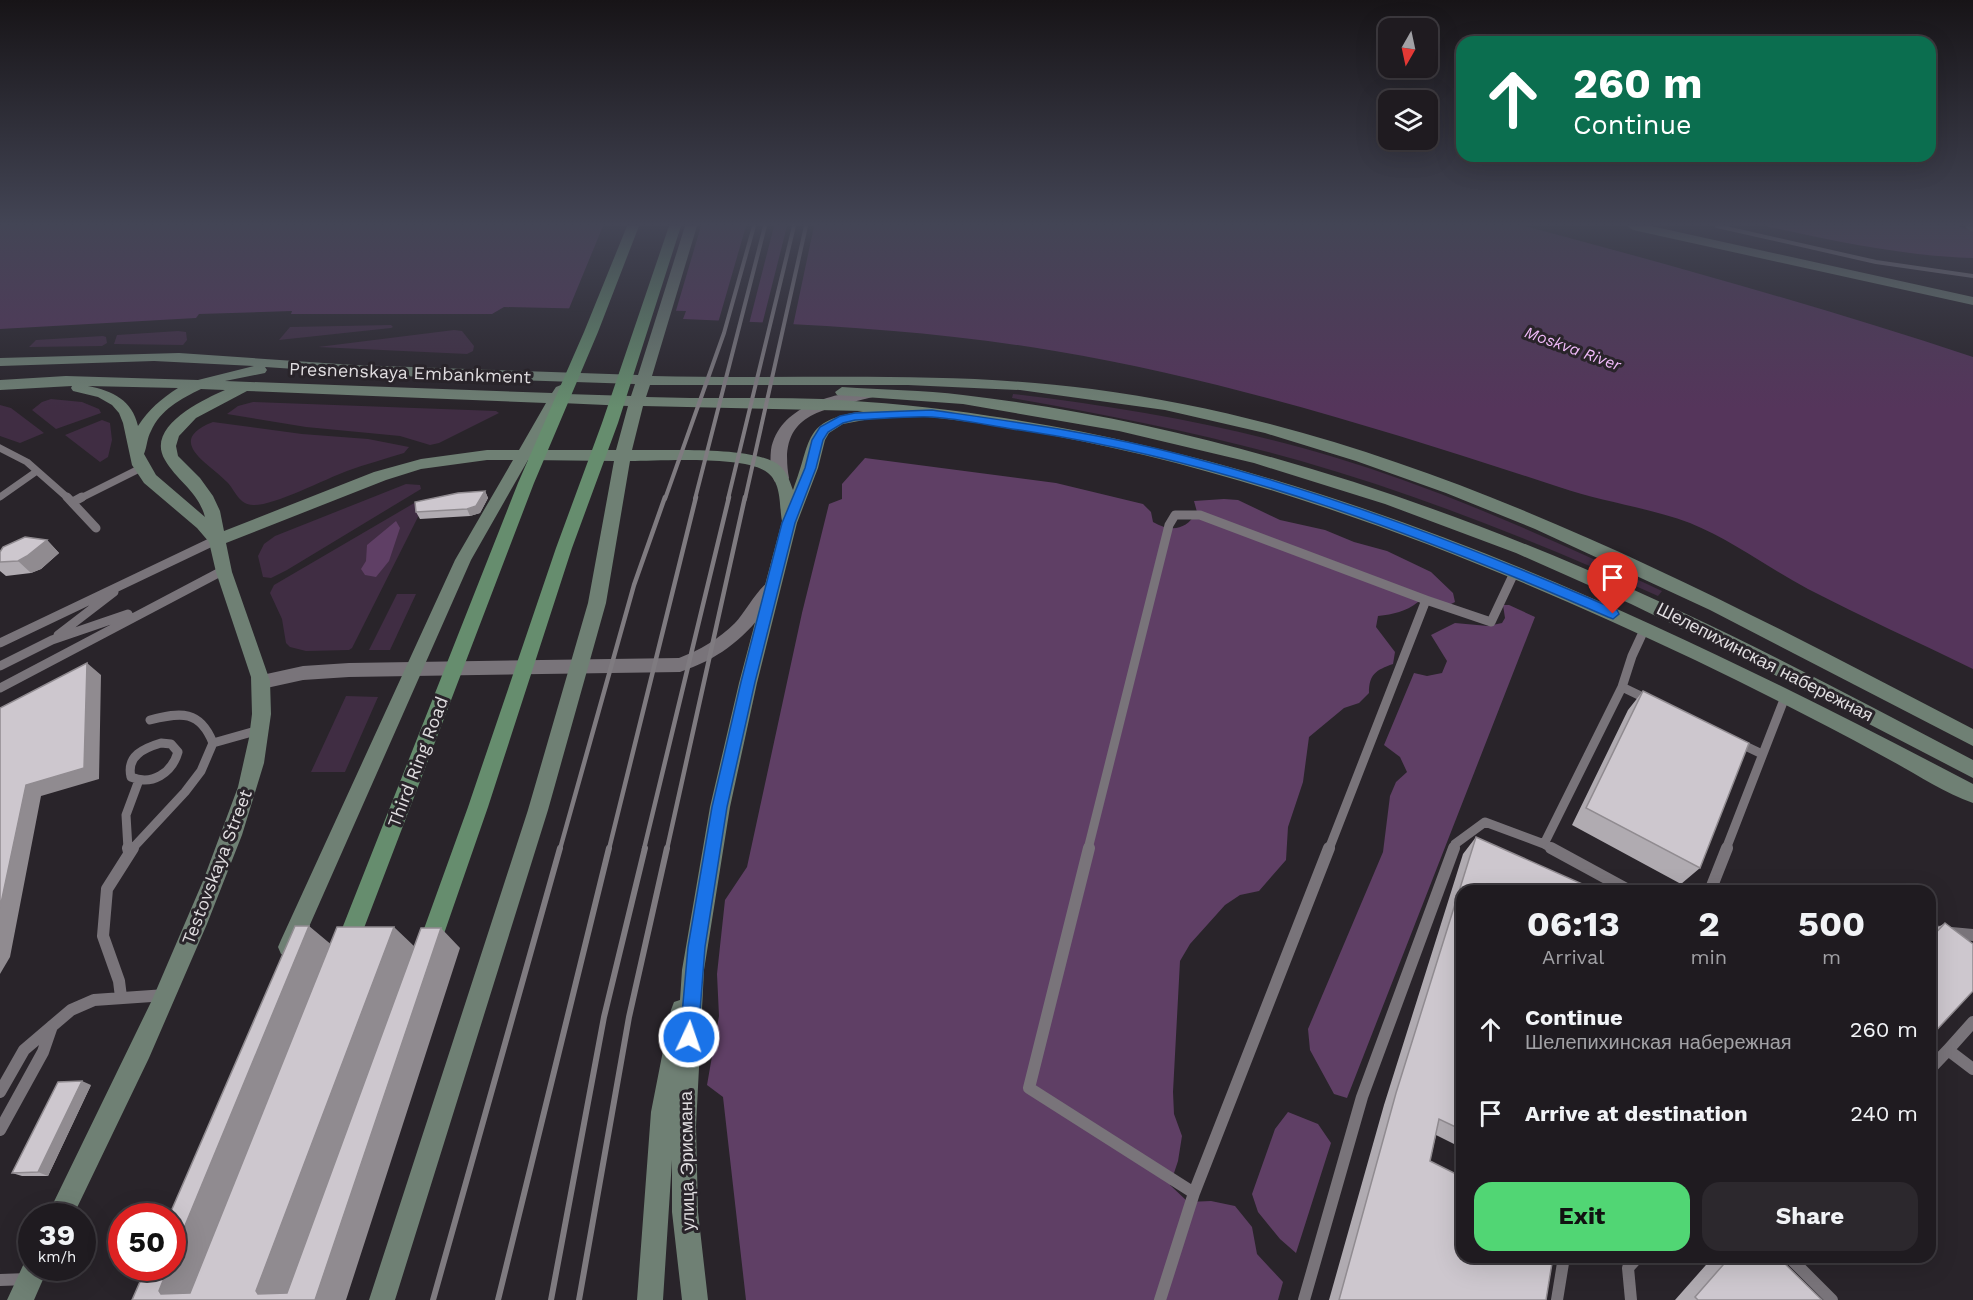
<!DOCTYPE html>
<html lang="en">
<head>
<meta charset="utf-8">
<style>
  :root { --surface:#1f1b20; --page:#2c282d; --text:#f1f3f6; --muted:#a1a1a5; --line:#3c393e; --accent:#51d674 }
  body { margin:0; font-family:"Work Sans",sans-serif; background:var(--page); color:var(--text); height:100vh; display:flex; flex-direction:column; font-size:22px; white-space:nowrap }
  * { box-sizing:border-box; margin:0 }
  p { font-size:20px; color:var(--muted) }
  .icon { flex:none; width:33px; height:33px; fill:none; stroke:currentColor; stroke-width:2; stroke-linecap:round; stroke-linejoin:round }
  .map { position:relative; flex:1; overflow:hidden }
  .drawer { position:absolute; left:1456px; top:885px; width:480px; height:378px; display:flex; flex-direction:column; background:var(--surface); border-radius:18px; box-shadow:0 6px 24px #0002,0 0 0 2px var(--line) }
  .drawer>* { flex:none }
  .top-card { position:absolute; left:1456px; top:36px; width:480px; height:126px; border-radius:18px; box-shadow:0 6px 24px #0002,0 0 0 2px var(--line); background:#0b6e4f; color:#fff; overflow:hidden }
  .needle { width:39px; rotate:189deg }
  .buttons { position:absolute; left:1378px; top:18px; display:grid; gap:12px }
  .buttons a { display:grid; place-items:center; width:60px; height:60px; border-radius:12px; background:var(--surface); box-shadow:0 6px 24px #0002,0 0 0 2px var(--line); font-size:30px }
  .speed { position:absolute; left:18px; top:1203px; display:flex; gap:12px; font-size:30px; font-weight:700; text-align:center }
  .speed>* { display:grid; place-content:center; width:78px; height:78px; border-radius:50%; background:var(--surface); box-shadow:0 6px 24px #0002,0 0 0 2px var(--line); line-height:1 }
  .speed small { font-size:15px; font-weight:400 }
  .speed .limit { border:9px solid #d22; background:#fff; color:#111 }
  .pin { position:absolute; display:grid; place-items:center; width:51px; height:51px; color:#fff; margin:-62px -26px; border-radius:50% 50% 50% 0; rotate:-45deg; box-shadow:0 0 6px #0007 }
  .pin .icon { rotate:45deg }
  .me { position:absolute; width:66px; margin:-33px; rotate:3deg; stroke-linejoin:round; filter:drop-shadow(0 0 4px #0008) }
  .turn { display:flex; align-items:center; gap:21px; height:126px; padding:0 18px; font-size:27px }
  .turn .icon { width:78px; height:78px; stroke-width:2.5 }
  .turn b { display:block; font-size:42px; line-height:51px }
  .eta { display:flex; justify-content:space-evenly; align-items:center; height:102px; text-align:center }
  .eta b { font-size:36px; font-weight:700; line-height:42px }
  .cta { display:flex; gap:12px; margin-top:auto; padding:12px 18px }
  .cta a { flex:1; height:69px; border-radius:18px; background:var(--accent); color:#111; font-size:24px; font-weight:700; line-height:69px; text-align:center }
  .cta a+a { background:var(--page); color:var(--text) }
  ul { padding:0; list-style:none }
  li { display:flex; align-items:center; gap:18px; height:84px; padding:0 18px }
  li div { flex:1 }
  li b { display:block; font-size:22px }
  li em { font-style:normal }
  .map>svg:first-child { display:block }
  .green { fill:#402d43 }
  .forest { fill:#5f3f65 }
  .water { fill:#55355b }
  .pier { fill:#29242a }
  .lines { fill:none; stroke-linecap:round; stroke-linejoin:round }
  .lane-far2 { stroke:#79747a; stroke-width:7 }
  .lane-far1 { stroke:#79747a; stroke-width:9 }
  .lane { stroke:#79747a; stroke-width:12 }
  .street { fill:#79747a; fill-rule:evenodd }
  .secondary { fill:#6f8074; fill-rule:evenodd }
  .primary { fill:#668d6e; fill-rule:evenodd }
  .rail-far2 { stroke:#7f7b80; stroke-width:4 }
  .rail-far1 { stroke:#7f7b80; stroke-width:4.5 }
  .rail { stroke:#7f7b80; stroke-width:6 }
  .wall { fill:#b0abb1 }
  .shaded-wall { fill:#908b90 }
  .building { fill:#cdc7ce; stroke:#908b90; stroke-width:1.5 }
  .route { fill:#1a73e8; stroke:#114b97; stroke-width:1.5 }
  .labels { text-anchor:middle; stroke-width:6; stroke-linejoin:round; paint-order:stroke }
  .far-water-label { font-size:16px; font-style:italic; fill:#f0baf9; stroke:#29242a }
  .street-label { font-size:18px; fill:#dfdcdf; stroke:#29242a }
</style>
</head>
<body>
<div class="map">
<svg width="1973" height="1300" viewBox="0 0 1973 1300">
  <rect width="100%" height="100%" fill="#29242a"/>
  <path class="green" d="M391,325L393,327L391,328L279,340L290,327Z
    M454,330L462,331L474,346L473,351L467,354L318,347Z
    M178,331L186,332L187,340L183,345L114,344L117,335Z
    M103,336L106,337L107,343L102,346L29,347L36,340Z
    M1013,394C1146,410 1277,434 1403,480C1492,512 1577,551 1662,591L1658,596C1542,544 1423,496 1301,461C1206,434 1109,415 1012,398Z
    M51,399L82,402L99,409L101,413L56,429L32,410L42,402Z
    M253,402L496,411L499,413L439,443L430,445L400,436L306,427L227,414L238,406Z
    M0,405L11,408L44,433L20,443L0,436Z
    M102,420L110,423L112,440L108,457L100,462L65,435Z
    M213,422L302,434L368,439L409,447L404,453C385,459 366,464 347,471C325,479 274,506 253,505C239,505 235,490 227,482C209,463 164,441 213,422Z
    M406,484L420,485L421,489L287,570L271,578L263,577L258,556L264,544L275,536Z
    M416,502H421L422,509L352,648L349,650L306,651L290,647L286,643L282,619L270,593L274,585Z
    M397,594H416L390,650H369Z
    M346,696L378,697L345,772H311Z"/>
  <path class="forest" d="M1765,226H1958L1973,231V258C1902,256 1834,241 1765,226Z
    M865,458L1056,483L1143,504L1151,512L1153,522C1171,532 1185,531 1197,512L1194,501L1224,499L1238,500L1280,520L1325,530L1354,542L1387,551L1431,572L1453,593L1455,602L1451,604L1418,602C1405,612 1394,614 1378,616L1376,627L1395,652L1393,664C1376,670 1369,674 1369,693L1359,703L1344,708L1309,737L1303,782L1288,827L1286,860L1259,891L1240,895L1225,905L1190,944L1180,961L1173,1092L1174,1114L1182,1136L1178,1161L1170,1185L1188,1202L1211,1201L1235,1206L1252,1227L1257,1254L1283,1282L1278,1300H746L723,1097L707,1085L719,1016L717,974L725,900L747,867L802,613L829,504L842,499V484Z
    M396,521L400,528L389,561L376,577L365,575L361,569L366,561L367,545Z
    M1503,605H1509L1535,617L1347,1098L1334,1094L1310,1050L1308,1029L1383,852L1390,796L1396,782L1407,772L1400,757L1384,745L1414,673L1427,676L1442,673L1447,661L1431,635L1455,623L1488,626L1502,623L1505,618Z
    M1288,1112L1318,1124L1331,1143L1296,1253L1280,1239L1258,1212L1252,1194L1275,1129Z"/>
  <path class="water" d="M0,226H1525C1675,266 1825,308 1973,357V669C1918,642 1862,617 1808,589C1768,568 1732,540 1690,523C1647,507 1602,502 1559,487C1394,433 1227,380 1055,351C932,330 808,324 683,319L686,311L504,307L492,314H291L292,311L199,314L196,318L0,329Z"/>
  <path class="pier" d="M603,226H701L675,314L568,311Z
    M746,226H774L749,324L718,323Z
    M787,226H814L793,326L762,325Z"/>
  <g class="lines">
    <path class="lane-far2" d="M1969,226L1973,228
      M0,448L27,462L69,499
      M0,497L37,471
      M79,499L141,468"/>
    <path class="lane-far1" d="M67,497L96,528
      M73,502L82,497
      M1426,600L1491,622L1515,571
      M58,635L114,592
      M0,643L216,540
      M0,666L52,640L128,614
      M1622,687L1632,656L1645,628
      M0,688L224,570
      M1737,742L1762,754
      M161,743L171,744L178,752C172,773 152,786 131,777C126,756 144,748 161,743Z
      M213,743L259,730
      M128,849L126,815L139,780
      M132,849L185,792L201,771L213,743C200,710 181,712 150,720
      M1088,849L1169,525L1175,515H1200L1426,600
      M1329,849L1426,600
      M1453,849L1455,844L1485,822L1544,844
      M1553,849L1544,844L1622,687L1649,700
      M1726,849L1785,697"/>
    <path class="lane" d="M128,848L129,852
      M1089,848L1029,1088L1194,1193L1329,848
      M1551,848L1630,891
      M1710,891L1727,848
      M1930,931L1973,935
      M121,997L119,981L103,936L107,889L133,848
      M1973,1022L1948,1050L1973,1069
      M1930,1069L1948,1050
      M0,1092L24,1050L71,1010L94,1000L166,995
      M0,1130L43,1052L52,1026
      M1789,1257L1832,1300
      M0,1280L28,1279
      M1160,1300L1194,1193
      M1304,1300L1362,1097L1454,848
      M1557,1300L1564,1257
      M1631,1300L1628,1268L1638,1257"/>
    <path class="street" d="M868,389L875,394L873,397C824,410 777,412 789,478L787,482H775C770,473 770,460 771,450C779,406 831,395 868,389Z
      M771,581L777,582L780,587C756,629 726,657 680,672L349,677L303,680L262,689L255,687L253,682L255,677L262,675L303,666L349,663L679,658C700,650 719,639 735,623C745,613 760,584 771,581Z"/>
    <path class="secondary" d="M685,226H697L652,376C799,380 946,370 1092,389C1407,430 1695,584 1973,729V746L1710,610L1535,529L1446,493L1356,461L1265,433L1165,410L1020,390L908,385H650L646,397C705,399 763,397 822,399C878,402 934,407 990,416C1341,467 1662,621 1973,784V803C1940,791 1910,770 1879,754C1818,721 1757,690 1695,660C1436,537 1164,434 876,412L877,415L875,418L843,424L829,433L825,440L818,468L797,523L757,683L730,807L704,970L696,1126L698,1212L708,1300H682L672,1212V1160L663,1300H637L651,1112L671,1010L674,1002L680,1000L682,970L710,807L739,683L782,521C779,506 782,484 768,473C747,455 659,461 630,461L606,603L548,810L395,1300H369L528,810L588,603L614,461L528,460L471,560L297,954L289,958L281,954L278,947L281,940L455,560L513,460H487L421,469L386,480L226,543L232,572L270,681L271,714L264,763L242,835L207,924L149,1058L73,1216H47L152,1000L203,881L238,787L249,738L252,714L251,677L216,572L209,542L197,528L144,483L132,465L123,423L119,413L112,405L98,397L73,391L71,388L72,386L0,390V380L66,376L198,380L254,366L154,361L0,366V358L179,353L354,365L638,375ZM265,367L400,376L635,384L631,396L566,394L568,390L561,385L556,387L552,393L225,381L265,373L267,370ZM88,386L178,388C161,399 149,409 138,426C132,400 113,391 88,386ZM201,389L225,390C202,400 145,427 165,460C177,481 198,491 205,517L156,475L144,454C147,447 147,438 151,431C160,410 182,398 201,389ZM247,391L546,403L519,450H487L421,459L374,472L224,531L220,511L213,496L200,478L178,456L176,446L179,436L196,418ZM561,403L628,406L616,450H534ZM643,406L863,411C801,421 813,439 793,490C790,482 787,472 780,466C756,445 664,451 632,450Z
      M1627,226H1651L1973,297V305L1633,230Z
      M842,387C882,390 923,390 963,395C1176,420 1386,484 1583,568C1717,624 1845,693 1973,760V778L1744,659L1631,604L1516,553L1385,504L1254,463L1119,431L963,404L837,395L835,392Z
      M32,1256V1268H48L34,1300H7L26,1259Z"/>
    <path class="primary" d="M627,226H639L598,332L534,483L356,949L353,956L345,960L337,956L334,949L518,483L584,332Z
      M669,226H681L618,423L572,548L488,807L438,951L435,958L427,962L419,958L416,951L468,807L556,548L602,423Z"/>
    <path class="rail-far2" d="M1717,226L1876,262L1973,276
      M665,499L724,333L754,226
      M695,499L765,226
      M728,499L794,226
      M745,499L806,226"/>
    <path class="rail-far1" d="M560,849L634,585L665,497
      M609,849L696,497
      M644,849L729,497
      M667,849L745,497"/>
    <path class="rail" d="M433,1300L560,848
      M498,1300L609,848
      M551,1300L604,1017L645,848
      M579,1300L629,1017L667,848"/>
  </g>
  <path class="wall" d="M485,491L488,498L480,513L470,516L420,519L416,512Z
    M47,540L59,553L41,569L31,573L6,576L0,571V552Z
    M1643,691L1700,868L1681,884L1572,825L1628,710Z
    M1476,837L1462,891V1148L1436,1135L1430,1161L1546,1300H1329L1384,1105L1463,854Z
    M1945,923L1930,1037V932Z
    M91,1085L48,1176H22L12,1173Z
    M1713,1257H1778L1822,1300H1675Z"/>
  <path class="shaded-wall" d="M485,491L488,498L480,513L470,516L467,509Z
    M47,540L59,553L41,569L31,573L18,561Z
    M87,663L101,675L99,779L41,796L10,957L0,974V908L26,785Z
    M309,926L333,946L194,1299L161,1294L159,1291L168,1268H172V1257Z
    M394,927L415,947L287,1299L258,1294L256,1291Z
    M441,928L460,948L346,1300H315Z
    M82,1081L91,1085L48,1176L38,1172Z"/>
  <path class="building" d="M485,491L476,506L467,509L416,512L415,502L458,493Z
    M25,537L47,540L27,556L18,561L0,562V552L3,547Z
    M87,663L84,768L26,785L0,908V708Z
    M1643,691L1749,743L1700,868L1586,808Z
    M1476,837L1598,891H1462V1130L1439,1119L1430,1161L1462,1177V1257H1553L1546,1300H1339L1396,1093Z
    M1945,923L1973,944V991L1930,1037V939Z
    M295,926H309L172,1257V1216H169Z
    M337,927H394L256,1291L258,1294L287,1293L421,928H441L315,1300H132L146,1268H168L159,1291L161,1294L190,1293Z
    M82,1081L38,1172L12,1173L58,1082Z
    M1730,1257H1778L1822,1300H1698L1695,1297Z"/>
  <linearGradient id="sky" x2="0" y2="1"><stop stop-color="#171417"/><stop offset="0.55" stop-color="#434555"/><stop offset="1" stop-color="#434555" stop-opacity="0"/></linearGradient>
  <rect width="1973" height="408" fill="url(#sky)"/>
  <path class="route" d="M932,410C1015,422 1100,433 1182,455C1333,494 1474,548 1617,610L1619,614L1613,619L1608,617C1421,535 1229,462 1026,431C995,427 963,419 932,417C907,416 880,419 855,420L843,423L828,432L823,440L816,468L795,523L755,682L727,807L705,947L698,1037L695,1043L689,1046L683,1043L680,1037L688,947L712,807L741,682L782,523L805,468L812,440L820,427L840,416L855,413Z"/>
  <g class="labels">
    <g class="far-water-label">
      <text transform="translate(1573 348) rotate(20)" y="6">Moskva River</text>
    </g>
    <g class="street-label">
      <text transform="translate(410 373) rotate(2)" y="6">Presnenskaya Embankment</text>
      <text transform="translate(1765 662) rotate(27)" y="6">Шелепихинская набережная</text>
      <text transform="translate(418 762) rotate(-69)" y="6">Third Ring Road</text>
      <text transform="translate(217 867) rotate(-69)" y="6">Testovskaya Street</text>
      <text transform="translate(687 1161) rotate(-91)" y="6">улица Эрисмана</text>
    </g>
  </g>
</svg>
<div class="buttons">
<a><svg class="needle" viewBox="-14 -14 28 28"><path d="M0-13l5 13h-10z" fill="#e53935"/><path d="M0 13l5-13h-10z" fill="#a1a1a5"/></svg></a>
<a><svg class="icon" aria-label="layers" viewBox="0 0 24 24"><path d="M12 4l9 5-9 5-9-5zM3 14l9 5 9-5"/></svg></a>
</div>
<div class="speed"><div>39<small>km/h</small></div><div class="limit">50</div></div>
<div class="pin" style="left:1613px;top:614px;background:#d93025"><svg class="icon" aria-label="arrive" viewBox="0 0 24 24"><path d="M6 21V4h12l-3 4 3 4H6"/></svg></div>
<svg class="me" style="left:689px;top:1037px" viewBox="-20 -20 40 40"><circle r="17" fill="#1a73e8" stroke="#fff" stroke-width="3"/><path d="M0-11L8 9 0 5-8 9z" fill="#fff"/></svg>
<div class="top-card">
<div class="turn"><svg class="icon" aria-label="ahead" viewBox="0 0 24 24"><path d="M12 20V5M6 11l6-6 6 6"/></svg><div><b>260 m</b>Continue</div></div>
</div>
<section class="drawer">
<div class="eta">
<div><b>06:13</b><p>Arrival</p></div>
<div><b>2</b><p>min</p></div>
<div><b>500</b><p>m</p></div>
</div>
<ul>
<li><svg class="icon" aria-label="ahead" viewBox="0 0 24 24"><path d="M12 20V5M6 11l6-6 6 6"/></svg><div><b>Continue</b><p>Шелепихинская набережная</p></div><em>260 m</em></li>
<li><svg class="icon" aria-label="arrive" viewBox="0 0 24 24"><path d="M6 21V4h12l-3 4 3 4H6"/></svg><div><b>Arrive at destination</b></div><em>240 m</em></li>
</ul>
<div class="cta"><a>Exit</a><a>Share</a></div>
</section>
</div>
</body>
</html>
